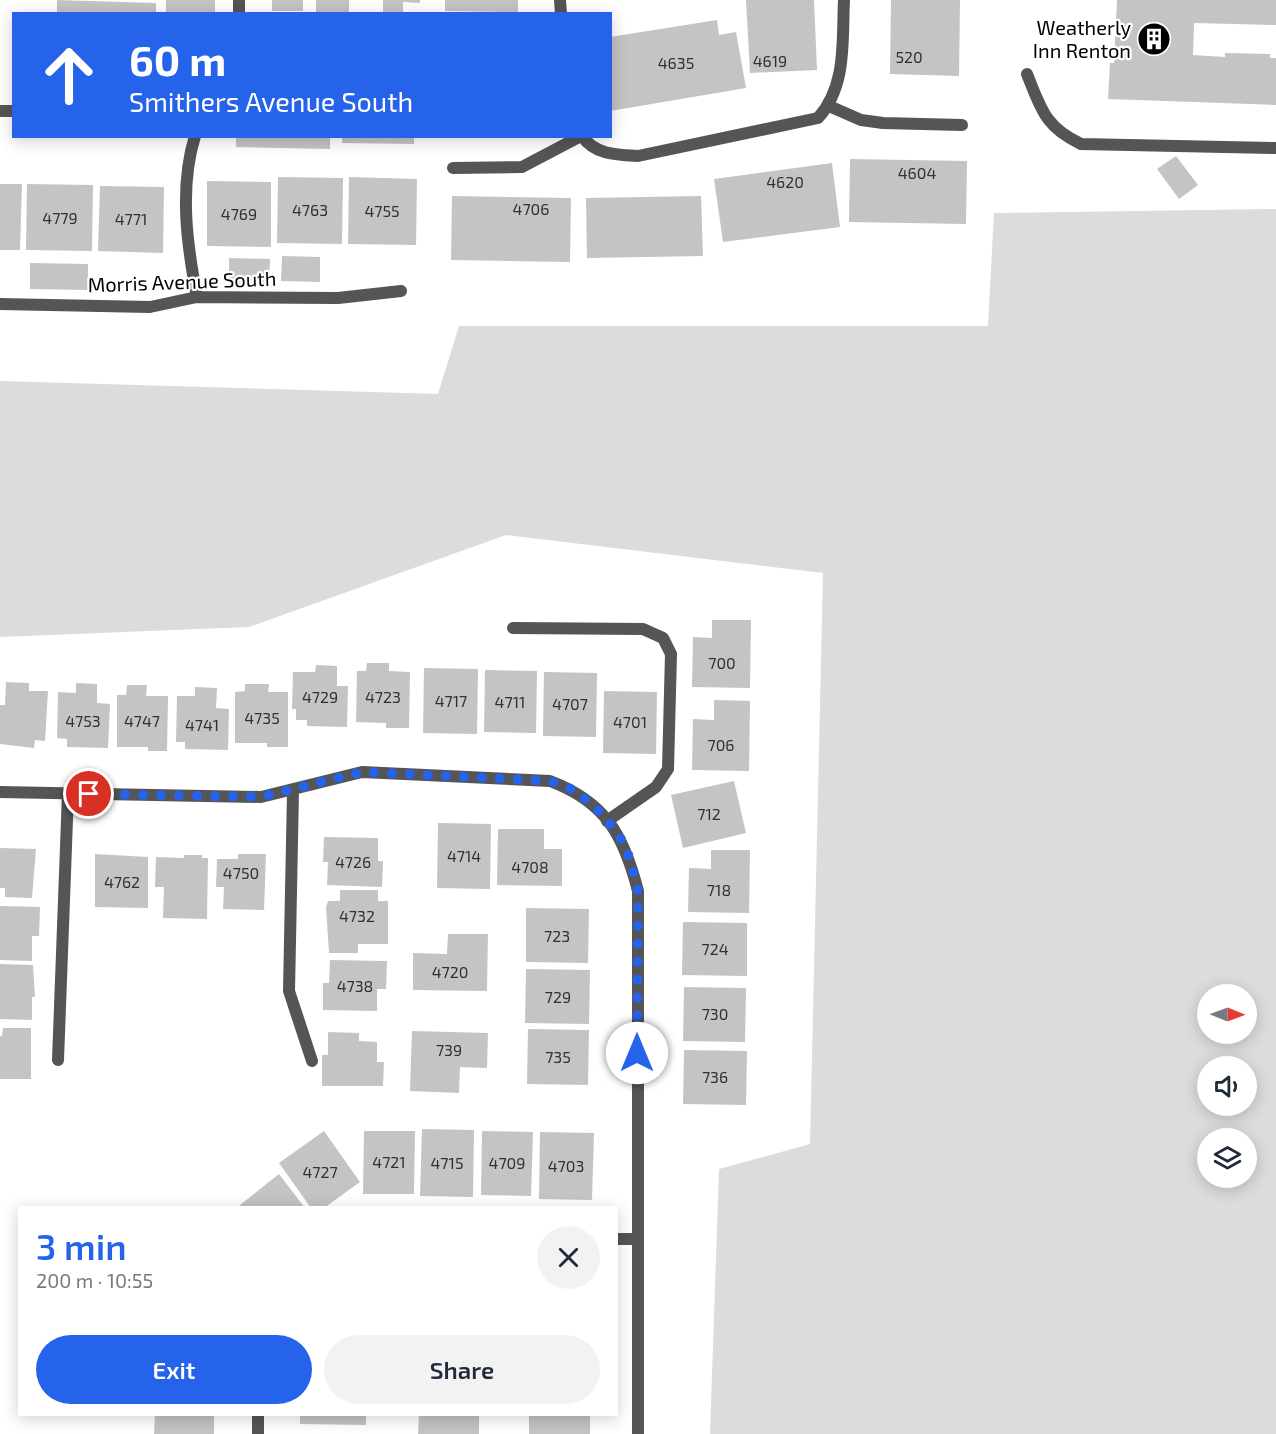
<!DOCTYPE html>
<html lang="en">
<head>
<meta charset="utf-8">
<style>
  :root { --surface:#fff; --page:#f2f2f3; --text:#1f2937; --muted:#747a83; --accent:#2563eb }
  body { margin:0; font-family:"Exo 2",sans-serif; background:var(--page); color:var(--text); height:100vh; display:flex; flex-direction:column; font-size:22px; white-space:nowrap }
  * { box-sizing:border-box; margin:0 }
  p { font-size:20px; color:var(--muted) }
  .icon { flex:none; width:33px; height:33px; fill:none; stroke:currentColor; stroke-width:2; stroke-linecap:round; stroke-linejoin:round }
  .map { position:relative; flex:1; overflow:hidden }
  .details { position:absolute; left:18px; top:1206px; width:600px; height:210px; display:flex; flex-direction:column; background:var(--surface); border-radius:0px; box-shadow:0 3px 15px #0003 }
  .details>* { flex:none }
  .banner { position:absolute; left:12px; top:12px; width:600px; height:126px; border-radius:0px; box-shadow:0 3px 15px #0003; background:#2563eb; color:#fff; overflow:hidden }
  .needle { width:39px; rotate:91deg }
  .buttons { position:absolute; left:1197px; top:984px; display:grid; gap:12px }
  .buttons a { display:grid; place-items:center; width:60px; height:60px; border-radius:50%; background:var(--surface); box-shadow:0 3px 15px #0003; font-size:30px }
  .pin { position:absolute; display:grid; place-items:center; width:51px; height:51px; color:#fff; margin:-26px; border:3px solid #fff; border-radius:50%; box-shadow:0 2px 6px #0007 }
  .me { position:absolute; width:66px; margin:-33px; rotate:0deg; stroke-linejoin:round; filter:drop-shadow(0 0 4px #0008) }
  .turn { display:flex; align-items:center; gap:21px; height:126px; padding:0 18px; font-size:27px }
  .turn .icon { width:78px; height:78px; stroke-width:2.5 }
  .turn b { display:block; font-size:42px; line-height:51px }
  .round { display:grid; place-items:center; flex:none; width:63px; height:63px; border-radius:32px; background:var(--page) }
  .headline { display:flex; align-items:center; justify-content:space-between; height:102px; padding:0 18px }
  h1 { font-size:36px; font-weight:600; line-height:45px; color:var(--accent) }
  .button { display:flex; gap:12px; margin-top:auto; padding:12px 18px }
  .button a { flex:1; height:69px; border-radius:36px; background:var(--accent); color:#fff; font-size:24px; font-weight:600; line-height:69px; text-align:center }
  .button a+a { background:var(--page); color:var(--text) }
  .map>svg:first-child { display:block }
  .green { fill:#dcdcdc; fill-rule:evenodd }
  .building { fill:#c4c4c4 }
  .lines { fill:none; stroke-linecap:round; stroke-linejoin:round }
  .lane { stroke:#555; stroke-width:12 }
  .street { stroke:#555; stroke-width:12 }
  .route { stroke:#2563eb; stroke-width:10; stroke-dasharray:0 18 }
  .labels { text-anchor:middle; stroke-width:4.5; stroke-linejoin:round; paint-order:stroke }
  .number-label { font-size:16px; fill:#313131 }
  .poi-label { font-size:20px; fill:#000; stroke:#fff; text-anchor:end }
  .street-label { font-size:20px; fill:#000; stroke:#fff }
</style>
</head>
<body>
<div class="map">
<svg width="1276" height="1434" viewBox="0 0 1276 1434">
  <rect width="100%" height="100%" fill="#fff"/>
  <path class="green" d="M1276,209V1434H710L719,1169L810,1144L823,573L506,535L249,627L0,637V381L438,394L459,326H988L994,213ZM1208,994H1246V1034H1208ZM1208,1066H1246V1106H1208ZM1208,1138H1246V1178H1208Z"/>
  <path class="building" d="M57,0L156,3V14H57Z
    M166,0H215V14H166Z
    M272,0H303V11H272Z
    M316,0H349V12H316Z
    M383,0H420V3L403,2V14H383Z
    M445,0H518V12L445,11Z
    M746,0H814L817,70L750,73Z
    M891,0H960L959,76L890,74Z
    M1117,0H1276V25L1194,23L1193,55L1225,57V53L1270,54V58H1276V105L1108,99L1110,63H1114Z
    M717,20L719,35L736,32L746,88L610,111V37Z
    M236,136H330V149L236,147Z
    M342,136H414V144L342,143Z
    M1176,156L1198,185L1179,199L1157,169Z
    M850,159L967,161L966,224L849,222Z
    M832,163L840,227L723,242L714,179Z
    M278,177L343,178L342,244L277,243Z
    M349,177L417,179L416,245L348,244Z
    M207,181L271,182V247L207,246Z
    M0,184H22L20,250H0Z
    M27,184L93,185L92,251L26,250Z
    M100,186L164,187L163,253L98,251Z
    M452,196L571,198L570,262L451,260Z
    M701,196L703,256L587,258L586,198Z
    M282,256L320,257V282L281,281Z
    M229,258L270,259L269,286L229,285Z
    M30,263L88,264V290L30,289Z
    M712,620H751L750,688L692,687L693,637L712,638Z
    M367,663H389V671L410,672L409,728H386V723L356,722L357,671H366Z
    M316,665L337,666V686H348L347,727L307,726V720H296V709H292L293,672H315Z
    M424,668L478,669L477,734L423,733Z
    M485,670L537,671L536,733L484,732Z
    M544,672L597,673L596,737L543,736Z
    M6,682L29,683V691H48L45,741L35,740L34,748L0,744V705H5Z
    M76,683L97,684V703L110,704L108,748L67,747V739L57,738L58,692L76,693Z
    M245,684H269L268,692H288V747H267V743H235V692L245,691Z
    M127,685H147L146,696H168L167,751H148V747H117V695H126Z
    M195,687L217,688L216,708L229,709L228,750L185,749V742H176L177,696H195Z
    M604,691L657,692L656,754L603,753Z
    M714,700L750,701L749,771L692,770L693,719L714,720Z
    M734,781L746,833L683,848L671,795Z
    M438,823L491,824L490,889L437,888Z
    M498,829H544V849H562V886L497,885Z
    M324,837L378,838V861H383L382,887L327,885L328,862H323Z
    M0,848L36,849L32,898L5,897V888H0Z
    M711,850H750L749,913L688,912L689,868L711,869Z
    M95,854L148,857V908L95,907Z
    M238,854H266L264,910L223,909L224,887H216L217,859H238Z
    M184,855H202V858H208L207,919L163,918L164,887H155L156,857L184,858Z
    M340,890H378V901H388V944H358V953H329L326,907L328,901H340Z
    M0,906L40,907L39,936H32V961L0,960Z
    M526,908L589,909L588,963L526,962Z
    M683,922L747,923V976L682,975Z
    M448,934H488L487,991L413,990V953L447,954Z
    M330,960L387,961L386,989H377V1011L323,1010V983H329Z
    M0,964L33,965L35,997H32V1020L0,1019Z
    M526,969L590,970L589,1024L525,1023Z
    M684,987L746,988L745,1042L683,1041Z
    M3,1028H31V1079H0V1036H2Z
    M528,1029L589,1030L588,1085L527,1084Z
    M412,1031L488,1033L487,1068L460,1067L459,1093L410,1091Z
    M328,1032L359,1033V1041L377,1042V1062H384L383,1086H322V1055H328Z
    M684,1050L747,1051L746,1105L683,1104Z
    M422,1129L474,1130L473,1197L420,1196Z
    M324,1131L360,1182L324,1208H311L279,1163Z
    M364,1131H415L414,1194H363Z
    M482,1131L533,1132L531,1196L481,1195Z
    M540,1132L594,1133L592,1200L539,1199Z
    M279,1174L305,1208H242L240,1205Z
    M155,1414H214V1434H154Z
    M300,1414H366V1425L300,1424Z
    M419,1414H479V1434H418Z
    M529,1414H590V1434H529Z"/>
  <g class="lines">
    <path class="lane" d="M1027,74C1041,109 1045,127 1081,144L1276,148
      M829,106L861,120L883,123L962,125
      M453,168L522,167L581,136
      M513,628L643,629L663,638L671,654L668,769L656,787L607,821
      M293,791L289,991L312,1061
      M58,1060L68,793"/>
    <path class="street" d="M560,0L561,14
      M239,14V0
      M0,111H14
      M195,136C179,188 187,245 197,297
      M582,136C595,155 617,155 638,156L818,118C847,86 842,41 844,0
      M0,304L150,307L197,297L338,298L401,291
      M0,792L261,797L362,772L550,781C606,802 624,836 638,891V1434
      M616,1239H636
      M258,1414V1434"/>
  </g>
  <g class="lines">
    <path class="route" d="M89,794L261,797L362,772L550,781L576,791L601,813L619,835L630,859L638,891L637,1053"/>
  </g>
  <defs>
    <symbol id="building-disc" viewBox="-11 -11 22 22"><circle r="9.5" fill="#000" stroke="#fff"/><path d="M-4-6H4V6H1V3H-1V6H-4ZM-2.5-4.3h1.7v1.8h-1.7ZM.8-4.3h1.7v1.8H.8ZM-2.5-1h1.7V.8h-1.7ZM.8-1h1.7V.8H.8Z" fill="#fff"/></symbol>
  </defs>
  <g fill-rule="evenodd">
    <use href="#building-disc" x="1135" y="20" width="38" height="38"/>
  </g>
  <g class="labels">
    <g class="number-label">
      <text x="909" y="63">520</text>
      <text x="770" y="67">4619</text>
      <text x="676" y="69">4635</text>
      <text x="917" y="179">4604</text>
      <text x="785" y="188">4620</text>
      <text x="531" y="215">4706</text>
      <text x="310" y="216">4763</text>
      <text x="382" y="217">4755</text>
      <text x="239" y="220">4769</text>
      <text x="60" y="224">4779</text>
      <text x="131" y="225">4771</text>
      <text x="722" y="669">700</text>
      <text x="320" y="703">4729</text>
      <text x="383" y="703">4723</text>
      <text x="451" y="707">4717</text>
      <text x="510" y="708">4711</text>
      <text x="570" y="710">4707</text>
      <text x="262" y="724">4735</text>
      <text x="83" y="727">4753</text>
      <text x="142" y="727">4747</text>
      <text x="630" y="728">4701</text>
      <text x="202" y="731">4741</text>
      <text x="721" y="751">706</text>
      <text x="709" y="820">712</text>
      <text x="464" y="862">4714</text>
      <text x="353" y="868">4726</text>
      <text x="530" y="873">4708</text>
      <text x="241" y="879">4750</text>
      <text x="122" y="888">4762</text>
      <text x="719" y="896">718</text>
      <text x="357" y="922">4732</text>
      <text x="557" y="942">723</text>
      <text x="715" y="955">724</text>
      <text x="450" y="978">4720</text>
      <text x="355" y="992">4738</text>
      <text x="558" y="1003">729</text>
      <text x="715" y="1020">730</text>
      <text x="449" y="1056">739</text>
      <text x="558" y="1063">735</text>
      <text x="715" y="1083">736</text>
      <text x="389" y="1168">4721</text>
      <text x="447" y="1169">4715</text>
      <text x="507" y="1169">4709</text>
      <text x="566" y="1172">4703</text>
      <text x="320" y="1178">4727</text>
    </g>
    <g class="poi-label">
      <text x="1131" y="35">Weatherly<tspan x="1131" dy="23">Inn Renton</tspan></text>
    </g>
    <g class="street-label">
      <text transform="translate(182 282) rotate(-2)" y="7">Morris Avenue South</text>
    </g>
  </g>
</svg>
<div class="buttons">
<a><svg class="needle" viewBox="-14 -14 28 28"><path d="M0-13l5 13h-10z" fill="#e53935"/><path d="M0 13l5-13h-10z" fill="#747a83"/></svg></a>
<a><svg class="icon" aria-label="sound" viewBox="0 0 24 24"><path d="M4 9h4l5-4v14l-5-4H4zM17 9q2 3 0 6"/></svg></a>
<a><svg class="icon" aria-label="layers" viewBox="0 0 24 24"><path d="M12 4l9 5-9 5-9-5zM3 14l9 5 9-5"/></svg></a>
</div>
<div class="pin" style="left:89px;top:794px;background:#d93025"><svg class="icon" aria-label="arrive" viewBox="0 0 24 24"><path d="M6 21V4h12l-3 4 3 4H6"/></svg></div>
<svg class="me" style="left:637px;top:1053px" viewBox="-20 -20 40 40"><circle r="19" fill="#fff"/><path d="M0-13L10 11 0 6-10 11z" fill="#2563eb"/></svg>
<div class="banner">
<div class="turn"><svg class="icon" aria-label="ahead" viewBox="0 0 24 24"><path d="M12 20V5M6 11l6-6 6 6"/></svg><div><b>60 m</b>Smithers Avenue South</div></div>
</div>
<section class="details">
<div class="headline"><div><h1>3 min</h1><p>200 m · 10:55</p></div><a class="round"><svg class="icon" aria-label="close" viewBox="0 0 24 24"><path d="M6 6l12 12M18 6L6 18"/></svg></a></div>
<div class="button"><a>Exit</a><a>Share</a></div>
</section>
</div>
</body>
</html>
